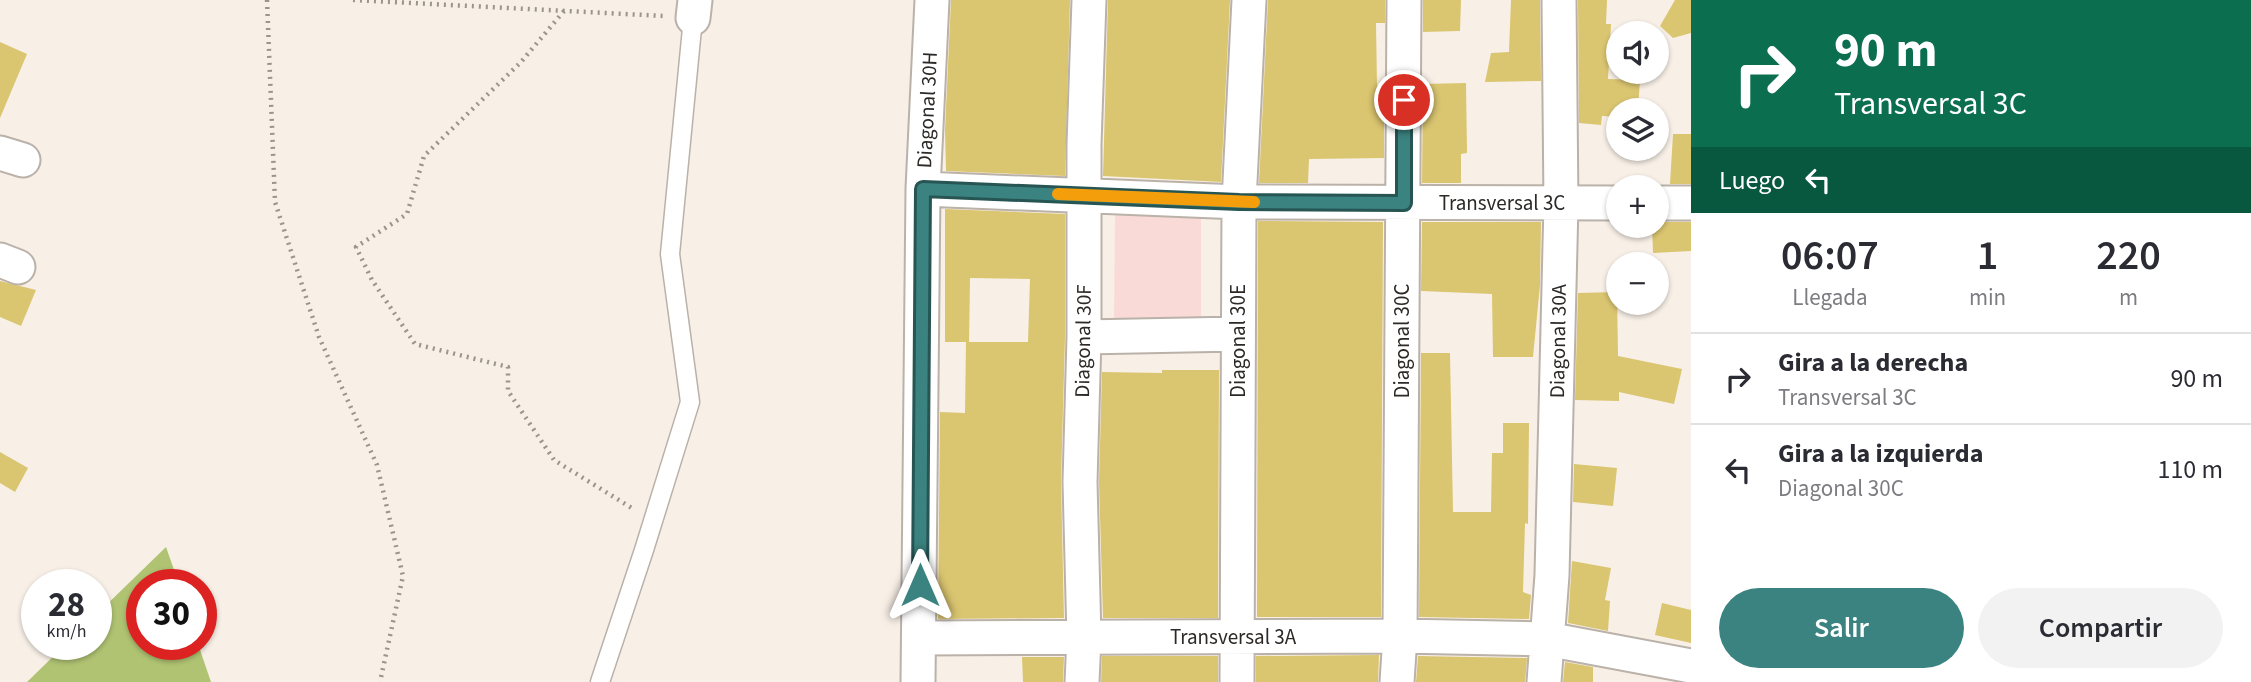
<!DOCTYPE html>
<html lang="es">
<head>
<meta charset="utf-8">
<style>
  :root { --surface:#fff; --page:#f2f2f3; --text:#2b2b33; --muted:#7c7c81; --line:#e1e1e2; --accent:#3b8380 }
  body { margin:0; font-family:"Source Sans 3",sans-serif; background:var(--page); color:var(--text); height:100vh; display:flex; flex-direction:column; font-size:26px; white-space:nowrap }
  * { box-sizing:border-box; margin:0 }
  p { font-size:23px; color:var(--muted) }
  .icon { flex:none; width:38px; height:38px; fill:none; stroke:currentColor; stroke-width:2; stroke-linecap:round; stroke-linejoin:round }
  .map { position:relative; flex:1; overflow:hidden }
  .details { display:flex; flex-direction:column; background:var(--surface); width:560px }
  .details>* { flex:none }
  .guide { background:#0b6e4f; color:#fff; overflow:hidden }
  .buttons { position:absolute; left:1606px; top:21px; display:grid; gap:14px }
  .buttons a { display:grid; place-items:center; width:63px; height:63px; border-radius:50%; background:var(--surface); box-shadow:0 2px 5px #0004; font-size:35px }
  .speed { position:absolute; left:21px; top:569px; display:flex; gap:14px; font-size:35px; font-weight:700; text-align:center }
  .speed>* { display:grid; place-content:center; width:91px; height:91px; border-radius:50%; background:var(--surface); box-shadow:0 2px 5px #0004; line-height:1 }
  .speed small { font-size:18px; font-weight:400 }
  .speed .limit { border:10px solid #d22; background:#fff; color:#111 }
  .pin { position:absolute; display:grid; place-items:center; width:60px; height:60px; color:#fff; margin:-30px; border:4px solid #fff; border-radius:50%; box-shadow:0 2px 7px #0007 }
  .me { position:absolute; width:77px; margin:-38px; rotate:0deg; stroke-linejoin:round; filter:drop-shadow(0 0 5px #0008) }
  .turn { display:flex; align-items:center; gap:24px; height:147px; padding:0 28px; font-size:32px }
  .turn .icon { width:91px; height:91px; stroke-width:2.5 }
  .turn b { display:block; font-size:49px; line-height:60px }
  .then { display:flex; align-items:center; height:66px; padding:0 28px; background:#0003; gap:14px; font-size:26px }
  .eta { display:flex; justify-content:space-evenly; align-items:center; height:119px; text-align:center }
  .eta b { font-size:42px; font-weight:600; line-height:49px }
  .button { display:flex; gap:14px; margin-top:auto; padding:14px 28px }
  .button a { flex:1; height:80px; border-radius:42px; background:var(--accent); color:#fff; font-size:28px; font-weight:600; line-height:80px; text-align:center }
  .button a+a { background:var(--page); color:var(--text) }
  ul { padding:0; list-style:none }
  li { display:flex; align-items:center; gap:21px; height:91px; padding:0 28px; border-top:2px solid var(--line) }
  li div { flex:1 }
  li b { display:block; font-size:26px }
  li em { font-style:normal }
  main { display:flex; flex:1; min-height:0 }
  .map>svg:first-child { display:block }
  .green { fill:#f9dad7 }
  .water { fill:#b0c372 }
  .building { fill:#dac570; fill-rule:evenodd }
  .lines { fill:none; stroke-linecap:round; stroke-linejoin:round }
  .service-casing { stroke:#bab2a9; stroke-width:21 }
  .minor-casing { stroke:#bab2a9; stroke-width:37 }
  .path { stroke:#9a948e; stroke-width:4.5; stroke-dasharray:2 5; stroke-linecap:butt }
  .service { stroke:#fff; stroke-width:18 }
  .minor { stroke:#fff; stroke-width:33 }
  .route-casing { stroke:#265553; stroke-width:18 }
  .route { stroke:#3b8380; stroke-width:12 }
  .slow { stroke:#f59e0b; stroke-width:12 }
  .labels { text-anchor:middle; stroke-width:5; stroke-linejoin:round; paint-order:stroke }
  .street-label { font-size:21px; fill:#2c2926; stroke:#fff }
</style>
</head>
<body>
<main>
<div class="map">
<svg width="1691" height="682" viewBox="0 0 1691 682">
  <rect width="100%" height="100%" fill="#f8f0e7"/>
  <path class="green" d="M1115,206L1201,212V330L1114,327Z"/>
  <path class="water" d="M166,547L179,584H142V644H198L211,682H27L66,644H96V615Z"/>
  <path class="building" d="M951,0H1070L1065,176L946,171L945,130Z
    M1108,0H1230L1221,182L1103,176Z
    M1268,0H1385V23H1376L1377,86L1384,85V158L1309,159L1308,183H1259Z
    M1423,0H1461L1460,31L1423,32Z
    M1511,0H1540L1541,81L1485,82L1491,53L1509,52Z
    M1578,0H1607L1606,24H1611L1608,79L1640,80L1638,110H1619V117L1602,116L1601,125L1579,123Z
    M1675,0H1691V33L1673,38L1660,26Z
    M0,42L27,54L0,118Z
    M1466,83L1467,153L1461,154V183H1422L1423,84Z
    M1673,134H1691V184H1670Z
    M945,209L1065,214V337L1061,481L1064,618L938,619L940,412L965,413L966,342H945ZM970,278L1030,279L1028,342H969Z
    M1258,221L1383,222L1381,617H1257Z
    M1422,222H1541L1540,285L1533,357H1493L1492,294L1421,291Z
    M1657,222H1691V251L1653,253L1652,226H1657Z
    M0,281L36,290L21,326L0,317Z
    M1617,292L1618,356L1682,369L1674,404L1619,392V401L1575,400L1578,293Z
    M1421,353H1450L1453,512H1491L1492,453H1503V423H1529L1528,524L1525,523L1523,592L1531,595L1529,619L1419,617Z
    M1162,370H1219L1218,618H1103L1099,482L1102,372L1162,373Z
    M0,452L28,468L15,492L0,483Z
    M1574,464L1617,468L1613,506L1573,502Z
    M1572,561L1611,568L1605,600L1610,601L1608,631L1568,623Z
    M1662,603L1691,610V643L1655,635Z
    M1379,655L1378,682H1256V656Z
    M1102,656H1218V682H1101Z
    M1418,656L1527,658L1525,682H1416Z
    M1022,657H1064L1063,682H1023Z
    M1565,662L1593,667V682H1563Z"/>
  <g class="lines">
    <defs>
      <path id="service" d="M600,682L644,550L690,402L670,254L693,18"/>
      <path id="minor" d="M693,18L695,0
        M0,153L23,160
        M923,189L1239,202L1619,203
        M1657,203H1691
        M0,260L18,267
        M1084,337L1238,334
        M920,638L1400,636L1547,639L1691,666
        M918,682L923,189L932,0
        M1082,682L1084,638L1080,482L1084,337V144L1089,0
        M1237,682L1239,202L1249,0
        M1397,682L1400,636L1404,0
        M1544,682L1552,575L1561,204L1559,0"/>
    </defs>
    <use href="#service" class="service-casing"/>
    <use href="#minor" class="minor-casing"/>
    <path class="path" d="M267,0L275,202L319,337L377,465L403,576L380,682
      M353,0L664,16
      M564,11L521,62L424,156L407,214L356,247L372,280L415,344L508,367V391L554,460L635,510"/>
    <use href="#service" class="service"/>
    <use href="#minor" class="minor"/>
  </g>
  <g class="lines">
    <defs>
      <path id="route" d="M920,585L923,189L1239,202L1404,203V100"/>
    </defs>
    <use href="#route" class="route-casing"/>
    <use href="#route" class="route"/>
    <path class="slow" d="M1058,194L1254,202"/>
  </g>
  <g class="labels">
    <g class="street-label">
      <text transform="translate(927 110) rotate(-87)" y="7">Diagonal 30H</text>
      <text x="1502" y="210">Transversal 3C</text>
      <text transform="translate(1083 341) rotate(-89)" y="7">Diagonal 30F</text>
      <text transform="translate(1238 341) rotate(-90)" y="7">Diagonal 30E</text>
      <text transform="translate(1402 341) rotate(-90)" y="7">Diagonal 30C</text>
      <text transform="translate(1558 341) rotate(-89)" y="7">Diagonal 30A</text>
      <text x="1233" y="644">Transversal 3A</text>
    </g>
  </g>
</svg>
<div class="buttons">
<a><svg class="icon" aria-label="sound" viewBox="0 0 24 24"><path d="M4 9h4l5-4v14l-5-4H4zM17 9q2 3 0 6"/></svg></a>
<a><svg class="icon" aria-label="layers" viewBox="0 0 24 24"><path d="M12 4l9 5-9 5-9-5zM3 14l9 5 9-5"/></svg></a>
<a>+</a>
<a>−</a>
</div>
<div class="speed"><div>28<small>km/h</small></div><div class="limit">30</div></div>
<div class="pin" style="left:1404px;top:100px;background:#d93025"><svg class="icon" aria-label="arrive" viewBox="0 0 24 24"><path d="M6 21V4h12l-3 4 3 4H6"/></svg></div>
<svg class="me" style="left:920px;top:585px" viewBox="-20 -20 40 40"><path d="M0-17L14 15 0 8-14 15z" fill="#3b8380" stroke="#fff" stroke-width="4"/></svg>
</div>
<section class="details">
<div class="guide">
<div class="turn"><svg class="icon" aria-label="right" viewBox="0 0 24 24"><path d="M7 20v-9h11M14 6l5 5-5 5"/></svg><div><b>90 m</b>Transversal 3C</div></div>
<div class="then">Luego<svg class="icon" aria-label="left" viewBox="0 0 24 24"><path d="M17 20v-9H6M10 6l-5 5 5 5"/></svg></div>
</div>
<div class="eta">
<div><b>06:07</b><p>Llegada</p></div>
<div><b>1</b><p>min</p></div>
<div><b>220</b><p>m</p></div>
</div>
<ul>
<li><svg class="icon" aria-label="right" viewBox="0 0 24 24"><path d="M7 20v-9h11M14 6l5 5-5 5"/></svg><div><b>Gira a la derecha</b><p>Transversal 3C</p></div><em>90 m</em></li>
<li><svg class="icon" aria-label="left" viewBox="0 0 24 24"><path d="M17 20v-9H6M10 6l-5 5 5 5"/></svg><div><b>Gira a la izquierda</b><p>Diagonal 30C</p></div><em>110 m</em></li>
</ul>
<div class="button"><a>Salir</a><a>Compartir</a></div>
</section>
</main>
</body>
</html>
